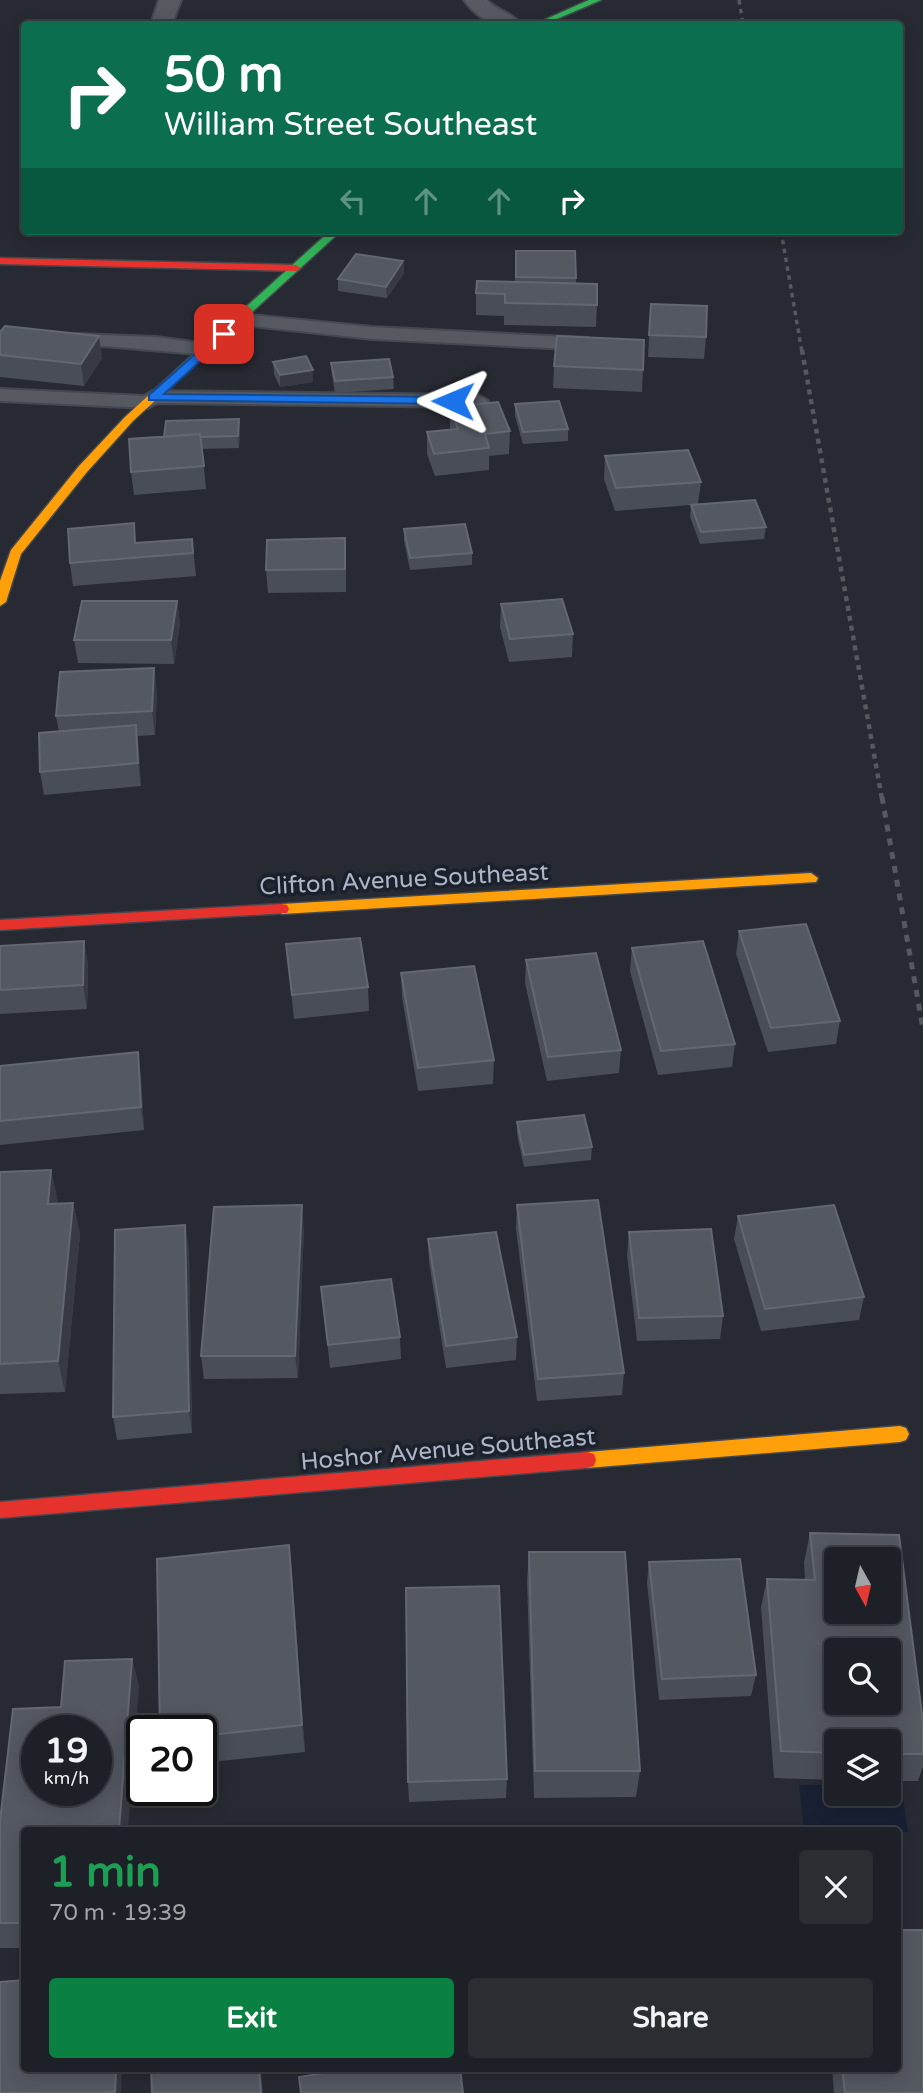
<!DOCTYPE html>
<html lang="en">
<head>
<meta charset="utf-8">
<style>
  :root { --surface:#1d2026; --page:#2a2d32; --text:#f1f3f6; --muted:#a0a3a7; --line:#3b3e43; --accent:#0b8043 }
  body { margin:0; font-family:"Varela Round",sans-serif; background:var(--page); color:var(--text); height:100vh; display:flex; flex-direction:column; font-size:26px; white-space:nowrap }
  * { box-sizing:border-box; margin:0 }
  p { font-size:23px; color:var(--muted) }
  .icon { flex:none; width:38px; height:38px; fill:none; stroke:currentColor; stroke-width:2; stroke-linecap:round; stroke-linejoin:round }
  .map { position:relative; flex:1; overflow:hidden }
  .sheet { position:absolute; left:21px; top:1827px; width:880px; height:245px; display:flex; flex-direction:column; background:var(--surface); border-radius:7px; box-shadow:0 4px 18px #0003,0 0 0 2px var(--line) }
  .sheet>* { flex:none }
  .banner { position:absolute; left:21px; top:21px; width:882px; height:214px; border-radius:7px; box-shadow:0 4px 18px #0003,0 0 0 2px var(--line); background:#0b6e4f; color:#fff; overflow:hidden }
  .needle { width:46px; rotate:172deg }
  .fabs { position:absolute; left:824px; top:1547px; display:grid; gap:14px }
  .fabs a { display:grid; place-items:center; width:77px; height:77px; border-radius:7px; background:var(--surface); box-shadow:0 4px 18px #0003,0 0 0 2px var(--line); font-size:35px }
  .speed { position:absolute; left:21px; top:1715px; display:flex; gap:14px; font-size:35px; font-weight:700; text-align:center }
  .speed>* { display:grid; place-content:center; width:91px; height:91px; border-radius:50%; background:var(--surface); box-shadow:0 4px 18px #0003,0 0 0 2px var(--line); line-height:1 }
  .speed small { font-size:18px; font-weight:400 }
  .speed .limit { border:4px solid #111; border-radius:10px; background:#fff; color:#111 }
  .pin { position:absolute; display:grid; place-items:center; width:60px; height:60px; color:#fff; margin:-30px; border-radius:14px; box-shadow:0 4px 10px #0006 }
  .me { position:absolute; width:77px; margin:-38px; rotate:271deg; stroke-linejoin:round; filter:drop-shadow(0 0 5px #0008) }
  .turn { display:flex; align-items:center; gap:24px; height:147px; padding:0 28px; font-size:32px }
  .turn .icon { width:91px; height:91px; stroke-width:2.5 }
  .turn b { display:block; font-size:49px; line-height:60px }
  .lanes { display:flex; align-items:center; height:66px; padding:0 28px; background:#0003; justify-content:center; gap:35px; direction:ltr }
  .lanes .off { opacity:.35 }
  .round { display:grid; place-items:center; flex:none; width:74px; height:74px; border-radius:7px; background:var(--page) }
  .headline { display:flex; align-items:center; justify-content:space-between; height:119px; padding:0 28px }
  h1 { font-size:42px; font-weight:800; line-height:52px; color:#1e9e55 }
  .primary-button { display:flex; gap:14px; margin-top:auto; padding:14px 28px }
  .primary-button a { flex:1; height:80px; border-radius:7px; background:var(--accent); color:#fff; font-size:28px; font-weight:800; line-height:80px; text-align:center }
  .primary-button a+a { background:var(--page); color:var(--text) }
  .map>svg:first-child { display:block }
  .water { fill:#182033 }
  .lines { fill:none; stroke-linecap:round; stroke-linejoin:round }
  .lane-casing { stroke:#43474f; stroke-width:4 }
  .street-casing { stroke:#43474f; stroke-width:4 }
  .fast-casing { stroke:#43474f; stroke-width:3 }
  .slow-casing { stroke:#43474f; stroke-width:3 }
  .jam-casing { stroke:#43474f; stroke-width:3 }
  .lane { fill:#565960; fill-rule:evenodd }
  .street { fill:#565960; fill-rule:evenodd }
  .fast { fill:#30b455; fill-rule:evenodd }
  .slow { fill:#ff9f0a; fill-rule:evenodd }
  .jam { fill:#e5322d; fill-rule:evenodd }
  .rail-far2 { stroke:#55585e; stroke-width:3.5; stroke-dasharray:4.5 4.5; stroke-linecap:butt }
  .rail-far1 { stroke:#55585e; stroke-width:4.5; stroke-dasharray:5 5; stroke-linecap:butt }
  .rail { stroke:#55585e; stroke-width:5; stroke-dasharray:7 7; stroke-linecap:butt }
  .wall { fill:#494d55 }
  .shaded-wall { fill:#373a42 }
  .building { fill:#545861; stroke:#626771; stroke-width:2; fill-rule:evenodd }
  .route { fill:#1a73e8; stroke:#114b97; stroke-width:2 }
  .labels { text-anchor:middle; stroke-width:7; stroke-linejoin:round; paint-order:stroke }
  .street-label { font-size:24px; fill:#afb5c4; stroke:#1a202c }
</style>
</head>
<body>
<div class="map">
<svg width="923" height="2093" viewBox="0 0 923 2093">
  <rect width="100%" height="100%" fill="#272a32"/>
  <path class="water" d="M799,1785H836V1794H889V1785H901L908,1832L804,1830Z"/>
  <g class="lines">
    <defs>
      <path id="lane" d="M241,314L372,327L588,338L598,344L588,350L372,339L234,324L231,320Z
        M78,334L156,337L215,345L218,349L208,355L104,346L0,348V336Z
        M0,389L144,396L153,391L478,395L488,401L478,407L157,403L148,408L0,401Z"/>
      <path id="street" d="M159,0H181L172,24H151Z
        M464,0H487C497,11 513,13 521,24C495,26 480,22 464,0Z"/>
      <path id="fast" d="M589,0H601L545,24H535Z
        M330,231H341L183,375H175V371Z"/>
      <path id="slow" d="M175,371L185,373L133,421L87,472L21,554L6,602L0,606V581L11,550L79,466L125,417Z
        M811,873L818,878L816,882L282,914L275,909L282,904Z
        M900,1426L906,1428L909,1434L906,1440L900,1442L587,1468L580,1466L578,1460L580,1454L587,1452Z"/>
      <path id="jam" d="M0,258L296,265L301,268L296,271L0,264Z
        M282,904L287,905L289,909L287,913L0,930V920Z
        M587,1452L594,1454L596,1460L594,1466L587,1468L0,1518V1502Z"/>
    </defs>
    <use href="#lane" class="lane-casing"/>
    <use href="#street" class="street-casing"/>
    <use href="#fast" class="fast-casing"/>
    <use href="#slow" class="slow-casing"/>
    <use href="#jam" class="jam-casing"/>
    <use href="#lane" class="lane"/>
    <use href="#street" class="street"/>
    <use href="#fast" class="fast"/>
    <use href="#slow" class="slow"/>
    <use href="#jam" class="jam"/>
    <path class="rail-far2" d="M739,0L743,24
      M781,231L802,352"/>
    <path class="rail-far1" d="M802,350L882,799"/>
    <path class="rail" d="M882,797L923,1029"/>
  </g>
  <path class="wall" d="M516,251H575L576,283L597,305L596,327L504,325V316L476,315V293L515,282Z
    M403,261L404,273L387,298L338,291V279Z
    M651,304L706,337L704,359L648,357Z
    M0,332L102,358L84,386L0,377Z
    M273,362L313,370V382L280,387L274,374Z
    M331,363L393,377L394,389L335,393L332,375Z
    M554,366L643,370L642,392L553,388Z
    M515,404L568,429V441L523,444L515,416Z
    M450,407L510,431L509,454L489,456V470L435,476L427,454V432L450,429Z
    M240,431L239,448L202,449L206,489L134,495L131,472L164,437Z
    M605,456L701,482L698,504L766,527L764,539L700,544L690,517L691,505L615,511L604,479Z
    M404,529L472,553V565L410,570L404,541Z
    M192,539L196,576L73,586L70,563L137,543Z
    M346,561V592L268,593L266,570Z
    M177,601L180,624L174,664L78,663L74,640Z
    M501,604L573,634L572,657L509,662L500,627Z
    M157,691L155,735L137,736L141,786L44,795L40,772L59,732L56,716Z
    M739,931L840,1021L836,1044L768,1052L736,954Z
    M84,941L88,965L87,1009L0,1014V946Z
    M286,944L368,987L369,1011L294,1019Z
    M632,948L735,1044L732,1067L658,1075L630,971Z
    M526,960L621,1050L619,1073L547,1081L525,983Z
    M401,973L494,1060L493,1084L418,1091L402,997Z
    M0,1066L141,1076L144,1130L0,1145Z
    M517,1122L592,1147L591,1160L524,1167L517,1134Z
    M51,1170L58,1203H73L80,1234L65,1392L0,1394V1172Z
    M517,1205L624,1373L622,1395L537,1401L516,1228Z
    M738,1216L864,1297L859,1320L761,1331L734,1239Z
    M304,1228L298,1378L204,1379L201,1356Z
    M629,1232L723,1316L720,1339L637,1341L627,1255Z
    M428,1239L517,1337L516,1360L446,1368L429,1262Z
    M189,1248L192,1433L117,1440L113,1417Z
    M321,1287L400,1337L401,1359L330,1368Z
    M810,1533L923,1722V1766L918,1781H889V1741H836V1780L774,1778L761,1607L767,1579H805L804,1562Z
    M289,1545L292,1575L305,1752L201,1763V1731Z
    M529,1552L640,1771L636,1797L534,1798L527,1581Z
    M649,1562L756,1675L751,1696L659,1700L647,1583Z
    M132,1659L139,1687L24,1830V1948H0V1821L61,1707Z
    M507,1779L506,1798L409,1802L408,1782Z
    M832,2068H898L923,2093H834Z"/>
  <path class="shaded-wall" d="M403,261L404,273L387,298L386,287Z
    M99,336L102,358L84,386L81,364Z
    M313,370V382L280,387V375Z
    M239,419L240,431L239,448L238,436Z
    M177,601L180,624L174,664L171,640Z
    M154,668L157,691L155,735L152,711Z
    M136,725L139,748L141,786L138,763Z
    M84,941L88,965L87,1009L83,985Z
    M138,1052L141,1076L144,1130L141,1107Z
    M51,1170L58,1202L55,1235L48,1204Z
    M73,1203L80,1234L65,1392L58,1361Z
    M302,1205L304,1228L298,1378L295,1356Z
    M185,1225L189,1248L192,1433L189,1411Z
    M289,1545L292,1575L305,1752L302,1725Z
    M132,1659L139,1687L128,1830H119Z
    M116,2068H122L121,2093H116L115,2092Z
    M259,2068H261L263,2093H261Z"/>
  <path class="building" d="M516,251H575L576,278L516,277Z
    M356,254L403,261L386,287L338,279Z
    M477,281L597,284V305L505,303V294L476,293Z
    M651,304L707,306L706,337L649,335Z
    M5,326L99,336L81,364L0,355V332Z
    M557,336L644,340L643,370L554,366Z
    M306,356L313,370L280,375L273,362Z
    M389,359L393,377L335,381L331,363Z
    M559,401L568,429L523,432L515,404Z
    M498,402L510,431L485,434L489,448L434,454L427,432L458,429L450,407Z
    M239,419L238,436L201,437L200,434L164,437L166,421Z
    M200,434L204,466L131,472L129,439Z
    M688,450L701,482L616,488L605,456Z
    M755,500L766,527L701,532L691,505Z
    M134,523L135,543L192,539L193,553L70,563L68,529Z
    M465,524L472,553L410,558L404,529Z
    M345,538V569L266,570L267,540Z
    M562,599L573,634L510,639L501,604Z
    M82,601H177L171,640H74Z
    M154,668L152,711L56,716L60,672Z
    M136,725L138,763L40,772L39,733Z
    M806,924L840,1021L771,1028L739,931Z
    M360,938L368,987L292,995L286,944Z
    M84,941L83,985L0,990V946Z
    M703,941L735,1044L661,1051L632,948Z
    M596,953L621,1050L548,1057L526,960Z
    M474,966L494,1060L418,1068L401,973Z
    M138,1052L141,1107L0,1121V1066Z
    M584,1115L592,1147L524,1155L517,1122Z
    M51,1170L48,1204L73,1203L58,1361L0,1364V1172Z
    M598,1200L624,1373L538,1379L517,1205Z
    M302,1205L295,1356H201L214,1207Z
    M834,1205L864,1297L765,1309L738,1216Z
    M185,1225L189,1411L113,1417L115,1230Z
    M711,1229L723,1316L639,1318L629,1232Z
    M496,1232L517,1337L446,1346L428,1239Z
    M391,1279L400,1337L328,1345L321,1287Z
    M810,1533L899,1535L923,1722V1754H889V1741H836V1753L781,1751L767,1579L815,1580ZM836,1559H889V1612H836ZM836,1650H889V1703H836Z
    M289,1545L302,1725L201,1736V1731H160L157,1559Z
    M529,1552H625L640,1771H535Z
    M740,1559L756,1675L662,1679L649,1562Z
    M499,1586L507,1779L408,1782L406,1588Z
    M132,1659L119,1830H24V1923H0V1821L13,1709L61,1707L65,1661ZM37,1731H96V1790H37Z
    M898,1930H923V2093H845L842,2068H898Z
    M24,1980V2068H116L115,2092L101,2093H0V1982Z
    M151,2068H259L261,2093H152Z
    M356,2068H460L463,2093H301L299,2077Z"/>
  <path class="route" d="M220,332L230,334L164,394L453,397L458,401L453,404L149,400V395Z"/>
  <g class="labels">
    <g class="street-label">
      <text transform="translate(404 879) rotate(-3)" y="8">Clifton Avenue Southeast</text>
      <text transform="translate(448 1449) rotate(-5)" y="8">Hoshor Avenue Southeast</text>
    </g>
  </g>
</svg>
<div class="fabs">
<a><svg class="needle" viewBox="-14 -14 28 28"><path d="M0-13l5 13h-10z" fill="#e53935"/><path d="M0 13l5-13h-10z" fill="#a0a3a7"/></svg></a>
<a><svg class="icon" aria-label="search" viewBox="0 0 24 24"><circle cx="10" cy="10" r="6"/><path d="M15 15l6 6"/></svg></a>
<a><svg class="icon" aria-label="layers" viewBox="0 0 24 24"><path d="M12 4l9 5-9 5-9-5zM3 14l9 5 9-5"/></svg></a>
</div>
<div class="speed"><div>19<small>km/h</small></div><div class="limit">20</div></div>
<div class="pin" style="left:224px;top:334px;background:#d93025"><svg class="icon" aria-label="arrive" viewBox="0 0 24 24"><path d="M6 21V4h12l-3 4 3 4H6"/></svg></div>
<svg class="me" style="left:453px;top:401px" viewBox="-20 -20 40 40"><path d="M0-17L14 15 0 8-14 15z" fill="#1a73e8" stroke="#fff" stroke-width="4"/></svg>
<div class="banner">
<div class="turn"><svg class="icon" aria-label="right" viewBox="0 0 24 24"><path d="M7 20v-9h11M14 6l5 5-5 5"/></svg><div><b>50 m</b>William Street Southeast</div></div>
<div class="lanes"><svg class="icon off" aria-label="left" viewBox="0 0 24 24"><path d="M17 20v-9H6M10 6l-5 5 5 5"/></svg><svg class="icon off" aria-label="ahead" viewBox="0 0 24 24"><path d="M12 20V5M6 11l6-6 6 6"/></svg><svg class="icon off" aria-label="ahead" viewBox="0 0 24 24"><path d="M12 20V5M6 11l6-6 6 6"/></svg><svg class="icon" aria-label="right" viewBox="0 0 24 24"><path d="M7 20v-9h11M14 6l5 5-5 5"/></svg></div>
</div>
<section class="sheet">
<div class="headline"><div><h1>1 min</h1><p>70 m · 19:39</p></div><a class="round"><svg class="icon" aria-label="close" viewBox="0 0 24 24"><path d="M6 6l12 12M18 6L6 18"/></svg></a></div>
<div class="primary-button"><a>Exit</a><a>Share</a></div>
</section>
</div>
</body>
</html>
